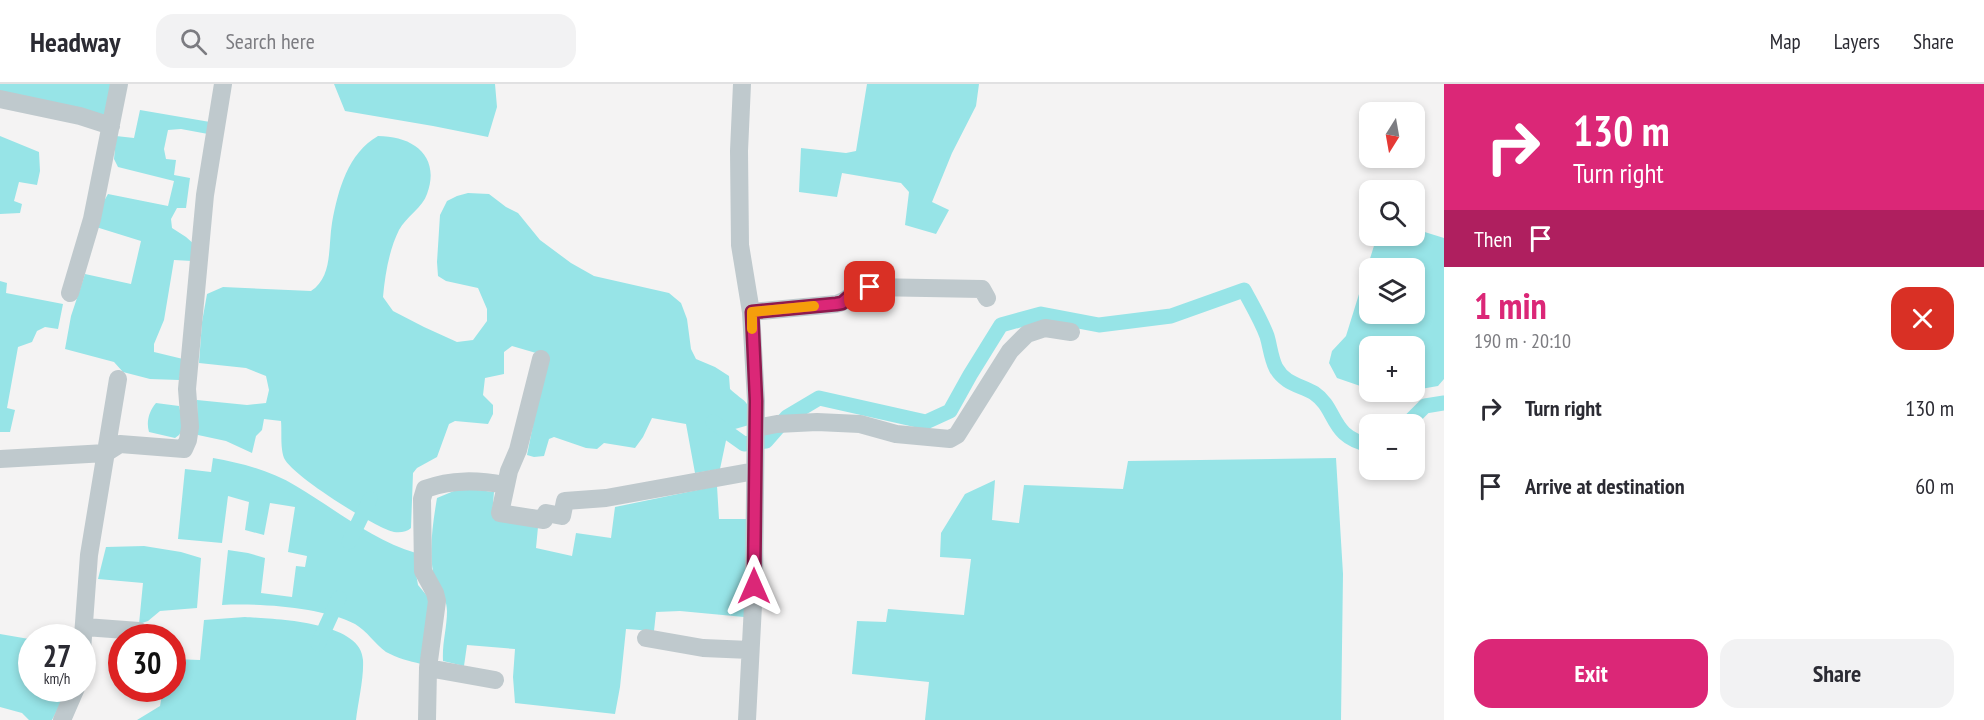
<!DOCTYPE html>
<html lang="en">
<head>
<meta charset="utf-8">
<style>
  :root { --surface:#fff; --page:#f2f2f3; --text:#2b2b33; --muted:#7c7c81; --line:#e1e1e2; --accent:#db2777 }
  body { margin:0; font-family:"PT Sans Narrow",sans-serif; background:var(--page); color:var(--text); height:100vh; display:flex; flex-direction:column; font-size:22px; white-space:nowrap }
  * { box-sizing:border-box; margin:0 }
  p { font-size:20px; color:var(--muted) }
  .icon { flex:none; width:33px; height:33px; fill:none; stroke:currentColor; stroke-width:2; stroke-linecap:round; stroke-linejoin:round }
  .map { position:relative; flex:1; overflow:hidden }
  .side { display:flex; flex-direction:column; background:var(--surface); width:540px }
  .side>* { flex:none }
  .hud { background:#db2777; color:#fff; overflow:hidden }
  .needle { width:39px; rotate:191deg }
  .controls { position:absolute; left:1359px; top:18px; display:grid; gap:12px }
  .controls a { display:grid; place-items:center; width:66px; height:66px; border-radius:12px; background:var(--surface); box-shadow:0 3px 9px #0003; font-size:30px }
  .speed { position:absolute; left:18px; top:540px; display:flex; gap:12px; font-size:30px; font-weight:700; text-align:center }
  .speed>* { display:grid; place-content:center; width:78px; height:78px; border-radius:50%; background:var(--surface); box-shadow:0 3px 9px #0003; line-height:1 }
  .speed small { font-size:15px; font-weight:400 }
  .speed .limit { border:9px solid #d22; background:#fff; color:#111 }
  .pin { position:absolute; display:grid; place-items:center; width:51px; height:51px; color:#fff; margin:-26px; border-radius:12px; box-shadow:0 3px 9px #0006 }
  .me { position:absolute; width:66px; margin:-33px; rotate:0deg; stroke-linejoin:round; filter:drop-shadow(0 0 4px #0008) }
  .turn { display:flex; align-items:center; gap:21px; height:126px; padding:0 30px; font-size:27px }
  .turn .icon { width:78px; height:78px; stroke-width:2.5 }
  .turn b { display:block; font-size:42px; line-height:51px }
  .then { display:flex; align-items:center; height:57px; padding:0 30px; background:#0003; gap:12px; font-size:22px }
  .round { display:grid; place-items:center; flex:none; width:63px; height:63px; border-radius:18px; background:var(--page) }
  .headline { display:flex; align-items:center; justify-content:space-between; height:102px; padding:0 30px }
  h1 { font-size:36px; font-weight:700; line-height:45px; color:var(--accent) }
  .cta { display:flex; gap:12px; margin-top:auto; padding:12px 30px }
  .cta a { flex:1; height:69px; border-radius:18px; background:var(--accent); color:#fff; font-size:24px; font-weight:700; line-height:69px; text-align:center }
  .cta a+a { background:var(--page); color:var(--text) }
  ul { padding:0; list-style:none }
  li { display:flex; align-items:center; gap:18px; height:78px; padding:0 30px }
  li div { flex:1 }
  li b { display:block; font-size:22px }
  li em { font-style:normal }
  header { display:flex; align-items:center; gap:36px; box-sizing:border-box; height:84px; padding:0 30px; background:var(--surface); border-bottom:2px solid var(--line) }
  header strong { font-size:28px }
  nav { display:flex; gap:33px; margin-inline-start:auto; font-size:21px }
  .search { width:420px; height:54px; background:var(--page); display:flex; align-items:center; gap:15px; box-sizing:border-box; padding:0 21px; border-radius:18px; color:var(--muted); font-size:22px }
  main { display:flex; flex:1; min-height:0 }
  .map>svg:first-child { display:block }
  .water { fill:#97e4e7; fill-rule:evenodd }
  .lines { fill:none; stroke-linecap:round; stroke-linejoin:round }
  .canal { stroke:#97e4e7; stroke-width:15 }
  .minor { stroke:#bfc9cd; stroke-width:18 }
  .route-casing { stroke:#8e194d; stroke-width:15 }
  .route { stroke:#db2777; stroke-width:10 }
  .slow { stroke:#f59e0b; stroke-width:10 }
</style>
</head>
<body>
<header>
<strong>Headway</strong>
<div class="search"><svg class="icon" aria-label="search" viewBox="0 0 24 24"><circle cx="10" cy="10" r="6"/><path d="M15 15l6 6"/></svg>Search here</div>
<nav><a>Map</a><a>Layers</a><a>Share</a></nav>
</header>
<main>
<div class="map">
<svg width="1444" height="636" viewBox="0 0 1444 636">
  <rect width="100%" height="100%" fill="#f4f3f3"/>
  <path class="water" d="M0,0H114L107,35L0,9Z
    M334,0H495L497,23L488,53L433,42L345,27Z
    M867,0H979L976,22L952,69L932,118L949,126L936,150L905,141L909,108L901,99L842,89L837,113L799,108L801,64L846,69L856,67Z
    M140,26L210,38L208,50L181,45L168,46L164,65L166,75L176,76L174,91L190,94L186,124H177L171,135L172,144L186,153L195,161L192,177L174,176L164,236L154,260V268L183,275L179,296L150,295L123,288L114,278L65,265L71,232L85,190L131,200L141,157L96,143L100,124L108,110L168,122L174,97L118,83L114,75L116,52L134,54Z
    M0,52L39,68L40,87L37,101L19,98L14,117L22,120L20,129L0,130Z
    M378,52C413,52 441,72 427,110C423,123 406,133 399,146C389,166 385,191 383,213L393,227L424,243L457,258L473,256L487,237V225L478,204L446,197L438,192L437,178L440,131L447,117L457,112L468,109L489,110L506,123L518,129L540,156L571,179L594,192L669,209L681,219L687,235L691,265L696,275L715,283L729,292L730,305C747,321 750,314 749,341L728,347L720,385L695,389L686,340L652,334L643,353L635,364L604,359L597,365L586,364L554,353L549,355L544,372L534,373L527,371L538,316L536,269L512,262L504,268V290L485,294L483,311L493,321V330L488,340L455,337L449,340L437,373L417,384L413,389L411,444C407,448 400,449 394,448C375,444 291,391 284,374C280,363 282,348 281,337L264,335L262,346L256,352L252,369L226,357L198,351L197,316L247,321L266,319L269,306L266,292L246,284L199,279L202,238L207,210L223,203L311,207C333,193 328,162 332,139C338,106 348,69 378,52Z
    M1415,145L1444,154V295L1438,302L1415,306L1414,262H1370L1369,305L1337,294L1329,279L1332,267L1346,252L1377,152H1414ZM1370,184H1414V230H1370Z
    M0,197L7,199L6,209L63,220L58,245L45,243L37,247L32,258L18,263L7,324L15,326L10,348H0Z
    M156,319L179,322L184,343L179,351L175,354L149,348C146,338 149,327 156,319Z
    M213,374C242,379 271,387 296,402C335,425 372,456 416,469L415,484L418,501L428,513V526L421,580C409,577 397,574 386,568C375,560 367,547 355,540C322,523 258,519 222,521L228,466L248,469L265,474L261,509L292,513L296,482L305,483L307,472L288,468L295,423L270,419L264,451L245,446L249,418L228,412L222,459L178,455L185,385L211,388Z
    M1336,374L1343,490L1341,636H925L929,598L852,590L857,537L886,538L888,525L964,531L971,475L940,473L941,449L965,410L995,396L992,436L1019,439L1024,401L1123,405L1128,377Z
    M717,402L719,435H747L744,533L680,527L656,528L654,547L626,545L620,603L615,630L515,619L513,593L515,565L467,561L464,582L443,577C442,559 447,544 447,527C447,511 435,501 433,488C429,464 433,438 437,414L461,404L494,408L492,432L538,443L536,464L572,472L576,449L611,454L615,423Z
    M144,462L181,468L201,474L197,524L160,527L148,537L139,540L143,499L98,495L106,463Z
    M245,533C273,535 362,537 363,576C364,594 358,618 356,636H137L160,622L163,605L172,604L173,575L200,576L204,536Z
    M0,550L29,555C28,572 31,587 32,604L68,605L52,636H29L22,629L0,623Z"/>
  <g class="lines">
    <path class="canal" d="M713,338L744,360L766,357L787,333L819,314L926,338L950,327L970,291L1001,241L1041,230L1099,241L1171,232L1244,206C1252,221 1261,236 1267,252C1270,262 1271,274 1276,284C1285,300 1300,301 1314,309C1338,325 1329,353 1370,361
      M1407,340L1425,322L1444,319
      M349,458L370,415
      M318,560L339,514"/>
    <path class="minor" d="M742,0L739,67L740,161L751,228L756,317L754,502L747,636
      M0,15L80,32L111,42
      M70,209L92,135L119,0
      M751,228L836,220C851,217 850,206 870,203L982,205L987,214
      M541,275L518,366L509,387L500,429L544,436L546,429L562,432L565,417L606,414L755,387
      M756,344L777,340L817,338L860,340L896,350L950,355L957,351L1010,267L1027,250L1045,244L1071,248
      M0,375L106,369L120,360L184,365L188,356L190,343L187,305L205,111L223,0
      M85,543L139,547
      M646,554L703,564L750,566
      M82,566L89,471L118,295
      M428,584L495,596
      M62,636L76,604
      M427,636L428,584L437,517L435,509L423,487L422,415L425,405C452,395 478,396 505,401"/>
  </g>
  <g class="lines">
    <defs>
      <path id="route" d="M754,502L756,317L752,228L836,220L842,219L858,205L870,203"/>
    </defs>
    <use href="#route" class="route-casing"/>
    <use href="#route" class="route"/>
    <path class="slow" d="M752,245V228L814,222"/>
  </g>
</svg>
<div class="controls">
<a><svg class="needle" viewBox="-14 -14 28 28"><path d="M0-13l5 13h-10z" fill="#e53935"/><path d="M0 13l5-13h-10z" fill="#7c7c81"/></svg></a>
<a><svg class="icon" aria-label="search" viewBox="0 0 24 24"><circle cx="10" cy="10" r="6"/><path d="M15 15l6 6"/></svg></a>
<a><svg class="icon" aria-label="layers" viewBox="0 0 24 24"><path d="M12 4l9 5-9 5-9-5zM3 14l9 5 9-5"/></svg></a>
<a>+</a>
<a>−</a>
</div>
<div class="speed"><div>27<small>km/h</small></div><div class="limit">30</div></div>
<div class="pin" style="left:870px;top:203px;background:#d93025"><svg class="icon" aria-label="arrive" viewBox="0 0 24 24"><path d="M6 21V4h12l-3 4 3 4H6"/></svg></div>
<svg class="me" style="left:754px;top:502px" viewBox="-20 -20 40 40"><path d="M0-17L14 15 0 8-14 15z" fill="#db2777" stroke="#fff" stroke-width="4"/></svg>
</div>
<section class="side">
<div class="hud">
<div class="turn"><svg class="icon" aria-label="right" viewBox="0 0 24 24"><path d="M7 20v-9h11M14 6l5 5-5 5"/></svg><div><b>130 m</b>Turn right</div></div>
<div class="then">Then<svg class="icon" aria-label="arrive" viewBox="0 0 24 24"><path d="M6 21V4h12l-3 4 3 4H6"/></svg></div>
</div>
<div class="headline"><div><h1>1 min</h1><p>190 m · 20:10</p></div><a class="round" style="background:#d93025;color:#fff"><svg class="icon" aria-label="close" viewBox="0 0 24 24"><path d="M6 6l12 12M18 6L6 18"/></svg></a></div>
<ul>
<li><svg class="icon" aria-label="right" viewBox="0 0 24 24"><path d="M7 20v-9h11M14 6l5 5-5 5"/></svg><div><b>Turn right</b></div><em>130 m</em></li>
<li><svg class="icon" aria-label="arrive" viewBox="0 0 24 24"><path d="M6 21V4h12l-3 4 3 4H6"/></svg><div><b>Arrive at destination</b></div><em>60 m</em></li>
</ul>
<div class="cta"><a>Exit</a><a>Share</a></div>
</section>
</main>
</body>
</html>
